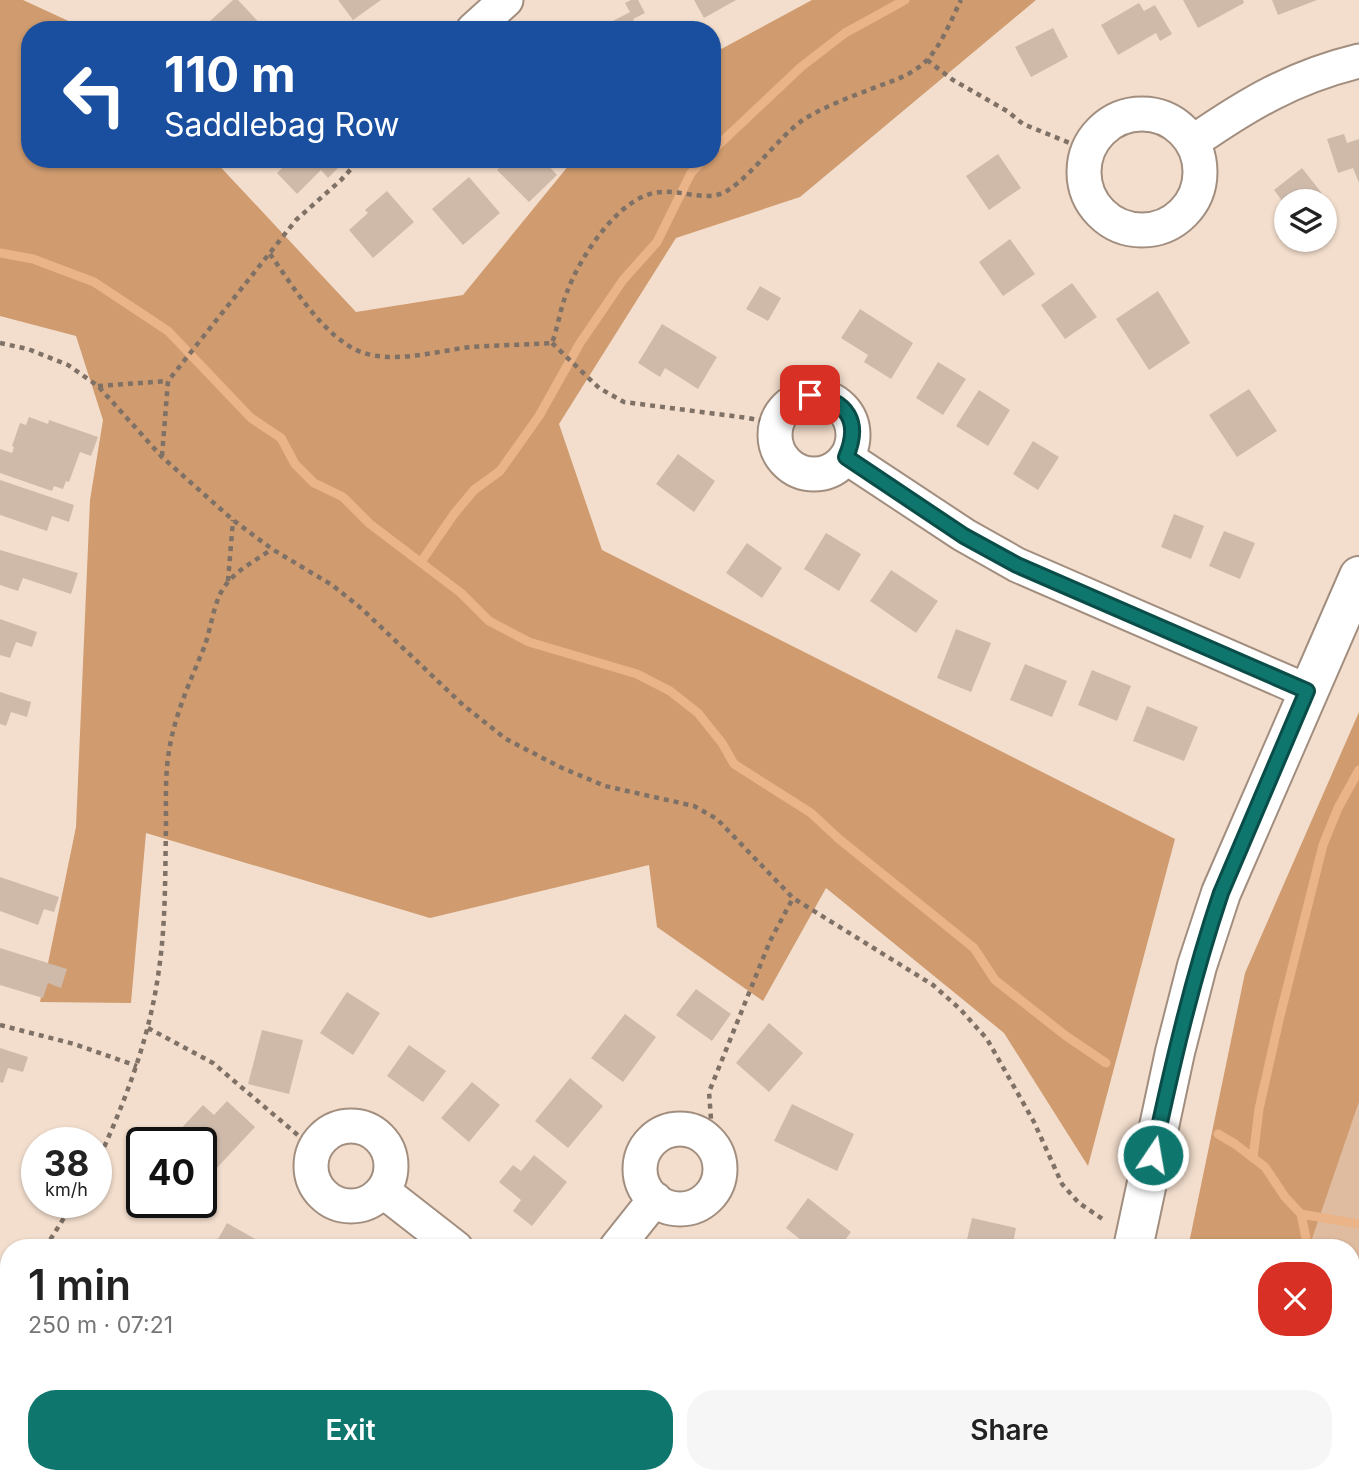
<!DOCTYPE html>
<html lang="en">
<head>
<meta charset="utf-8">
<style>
  :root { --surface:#fff; --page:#f6f6f6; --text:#222; --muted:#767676; --accent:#0f766e }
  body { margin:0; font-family:Inter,sans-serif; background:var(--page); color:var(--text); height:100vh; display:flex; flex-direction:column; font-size:26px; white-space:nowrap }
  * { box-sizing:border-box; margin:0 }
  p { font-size:23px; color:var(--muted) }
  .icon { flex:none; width:38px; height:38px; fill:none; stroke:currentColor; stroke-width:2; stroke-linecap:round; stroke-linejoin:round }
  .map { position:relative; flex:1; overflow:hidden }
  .details { position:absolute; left:0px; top:1239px; width:1360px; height:245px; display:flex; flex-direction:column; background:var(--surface); border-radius:28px 28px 0 0; box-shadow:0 2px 5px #0004 }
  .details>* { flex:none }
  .guide { position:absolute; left:21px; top:21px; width:700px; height:147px; border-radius:28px; box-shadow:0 2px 5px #0004; background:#1a4fa0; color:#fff; overflow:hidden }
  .fabs { position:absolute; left:1274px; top:189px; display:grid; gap:14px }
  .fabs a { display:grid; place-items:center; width:63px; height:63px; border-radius:50%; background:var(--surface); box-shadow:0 2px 5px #0004; font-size:35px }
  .speed { position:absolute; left:21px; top:1127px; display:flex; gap:14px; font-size:35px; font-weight:700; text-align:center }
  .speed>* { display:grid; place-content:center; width:91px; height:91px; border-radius:50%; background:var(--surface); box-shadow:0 2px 5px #0004; line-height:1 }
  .speed small { font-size:18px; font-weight:400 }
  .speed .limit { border:4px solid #111; border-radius:10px; background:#fff; color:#111 }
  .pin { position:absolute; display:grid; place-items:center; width:60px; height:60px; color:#fff; margin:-30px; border-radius:14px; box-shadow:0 4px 10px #0006 }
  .me { position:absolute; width:77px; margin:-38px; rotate:12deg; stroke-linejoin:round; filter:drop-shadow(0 0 5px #0008) }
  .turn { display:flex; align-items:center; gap:24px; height:147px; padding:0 28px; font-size:32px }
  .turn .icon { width:91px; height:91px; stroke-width:2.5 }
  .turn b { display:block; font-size:49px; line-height:60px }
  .round { display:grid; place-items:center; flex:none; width:74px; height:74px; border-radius:28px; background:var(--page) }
  .head { display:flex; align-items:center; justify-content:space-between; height:119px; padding:0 28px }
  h1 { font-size:42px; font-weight:600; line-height:52px }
  .button { display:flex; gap:14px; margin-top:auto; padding:14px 28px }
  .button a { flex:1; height:80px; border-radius:28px; background:var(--accent); color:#fff; font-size:28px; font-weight:600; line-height:80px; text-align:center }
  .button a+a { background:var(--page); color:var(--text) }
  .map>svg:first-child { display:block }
  .green { fill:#dfbb9f }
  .forest { fill:#cf9b6f }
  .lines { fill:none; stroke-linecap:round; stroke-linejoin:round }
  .stream { stroke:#ebb488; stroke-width:9 }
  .building { fill:#cfbaaa }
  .street-casing { stroke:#a28e7f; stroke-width:37 }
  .secondary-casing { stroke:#a28e7f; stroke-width:42 }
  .path { stroke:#7f7166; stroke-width:4.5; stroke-dasharray:5 5; stroke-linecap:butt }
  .street { stroke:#fff; stroke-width:33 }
  .secondary { stroke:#fff; stroke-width:38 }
  .route-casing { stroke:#0a4d48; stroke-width:18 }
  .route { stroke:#0f766e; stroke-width:12 }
</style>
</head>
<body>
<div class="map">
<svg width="1359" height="1484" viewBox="0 0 1359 1484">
  <rect width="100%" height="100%" fill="#f3decd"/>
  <path class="green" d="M1359,1102V1279L1351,1297V1248H1309Z
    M1231,1475H1291L1290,1484H1228Z"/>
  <path class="forest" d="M0,0H23L88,30H30V159H213L356,312L463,295L574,159H712V54L812,0H1036L800,197L676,238L559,424L602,550L1175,839L1088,1166L1004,1033L826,888L763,1001L657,927L649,865L430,918L146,833L131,1003L40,1002L76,827L90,500L103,420L76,336L0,316Z
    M1359,712V1102L1309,1248H1188L1245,973Z
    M1141,1475H1231L1228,1484H1139Z"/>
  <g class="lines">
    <path class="stream" d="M712,151L801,67L845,33L905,0
      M0,253L33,259L94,282L168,331L251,418L281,438L295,464L314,483L343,497L370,524L461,593L489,621L529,642L637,674L670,691L698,713L722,743L734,764L811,813L839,839L974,948L995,980L1066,1036L1106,1063
      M421,562L454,514L474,490L500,471L539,416L580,343L623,280L657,242L691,173L704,159
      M1218,1134L1235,1144L1265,1167L1285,1197L1301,1214L1308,1248
      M1253,1158L1259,1109L1279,1020L1323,845L1338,808L1359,770
      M1301,1214L1359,1224
      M1183,1484L1188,1475"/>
  </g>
  <path class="building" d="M233,0H238L266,30H216L209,22Z
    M338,0H381L353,20Z
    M631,0H638L645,13L633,19L639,30H596L630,12L625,3Z
    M694,0H736L704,18Z
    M1183,0H1243L1244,3L1198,28Z
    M1272,0H1317L1278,15Z
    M1139,3L1144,11L1155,5L1172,34L1160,41L1156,33L1118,55L1101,25Z
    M1053,28L1068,57L1031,77L1015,47Z
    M1344,134L1347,143L1359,139V183L1353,168L1338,173L1327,139Z
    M998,154L1021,188L989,210L966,176Z
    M285,159H347L328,178L321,170L297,194L277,173L288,162Z
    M508,159H542L557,175L529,202L497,170Z
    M1302,168L1331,205L1325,210V201H1286V206L1274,190Z
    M469,177L500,213L463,245L432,209Z
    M387,191L414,222L373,258L349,230L368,213L365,210Z
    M1010,239L1035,274L1003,296L979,262Z
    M1072,283L1097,317L1065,339L1041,305Z
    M760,286L781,298L768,321L746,309Z
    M1158,291L1190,343L1149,370L1116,319Z
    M860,309L913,343L891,379L864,362L868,355L841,338Z
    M662,324L717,357L698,389L665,368L660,377L638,363Z
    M938,362L966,379L943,415L916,398Z
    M1249,389L1277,431L1237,457L1209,415Z
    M979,390L1010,410L988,446L956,426Z
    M29,417L48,424L49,420L98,437L91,456L80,452L69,482L66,481L63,489L54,486L52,491L0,473V449L12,453L14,447L12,446L20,423L26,425Z
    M1033,441L1059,457L1038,490L1013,474Z
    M678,454L715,481L694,512L656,484Z
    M0,480L74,505L69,522L52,516L47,531L0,515Z
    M1174,514L1204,526L1191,559L1161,547Z
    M1224,531L1255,543L1240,579L1209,566Z
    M826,533L861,554L839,591L804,569Z
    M747,543L782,568L762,598L726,573Z
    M0,550L78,573L71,594L23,578L18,591L0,585Z
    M891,570L938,601L916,633L870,601Z
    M0,619L37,632L32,647L16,642L10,658L0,655Z
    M956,629L991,643L971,692L937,678Z
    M1025,664L1067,681L1052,717L1010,700Z
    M1092,670L1131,686L1117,721L1078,705Z
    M0,692L31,702L27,717L11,712L6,726L0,724Z
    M1147,706L1198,727L1184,761L1133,741Z
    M0,877L59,897L54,912L44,909L38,925L0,911Z
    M0,948L67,969L61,988L48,983L43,998L0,985Z
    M696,989L731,1014L712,1041L676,1015Z
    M347,992L380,1013L353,1055L320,1033Z
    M625,1014L656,1037L623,1082L591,1058Z
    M769,1023L803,1053L769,1092L736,1063Z
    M262,1030L303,1040L289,1094L248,1084Z
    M409,1045L446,1071L423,1102L387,1076Z
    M0,1048L28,1057L23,1072L8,1068L3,1083L0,1082Z
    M570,1078L603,1106L568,1148L535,1121Z
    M472,1082L500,1105L469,1142L441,1118Z
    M227,1101L255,1127L215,1170L201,1157V1143H186L176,1134L203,1105L214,1115Z
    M792,1104L854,1134L837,1171L774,1141Z
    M534,1155L567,1182L532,1226L513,1211L521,1200L499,1182L513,1165L521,1171Z
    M808,1198L851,1232L839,1248H811L786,1228Z
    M972,1218L1016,1228L1012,1248H965Z
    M227,1223L271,1248H213Z
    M466,1475H496L507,1484H460Z"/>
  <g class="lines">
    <defs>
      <path id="street" d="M473,30L506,0
        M1084 172a58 58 0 1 1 116 0a58 58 0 1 1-116 0Z
        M1193,142C1248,104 1293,77 1359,61
        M775 435a39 39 0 1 1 78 0a39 39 0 1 1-78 0Z
        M846,457L964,535L1017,565L1307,691
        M311 1166a40 40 0 1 1 80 0a40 40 0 1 1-80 0Z
        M640 1169a40 40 0 1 1 80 0a40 40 0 1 1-80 0Z
        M383,1191L456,1248
        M616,1248L655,1199
        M783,1475L807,1484
        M586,1484L592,1475"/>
      <path id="secondary" d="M1133,1248L1175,1052L1197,966L1221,893L1359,576
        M1081,1484L1083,1475"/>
    </defs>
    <use href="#street" class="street-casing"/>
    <use href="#secondary" class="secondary-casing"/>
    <path class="path" d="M927,60L953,80L1007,111L1023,124L1087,150
      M270,254C292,285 314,322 346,344C380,369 434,351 471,347C498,345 525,345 552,343C558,327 560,309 567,292C580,257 620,194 661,192C681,190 700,200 720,194C743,187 779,136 803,120C821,108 850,97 871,89C891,81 910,77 927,60C942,44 951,20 961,0
      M0,343L28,349L68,365L98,386L162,457L233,520L272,549L332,585L362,609L463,705L506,739L560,767L605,786L694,806L717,819L793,898L933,985L960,1009L987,1039L1034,1122L1062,1184L1079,1203L1104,1220
      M552,343L599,388L624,402L748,418L776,424
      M98,386L168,381
      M162,456L168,381L296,220L341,180L360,159
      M228,581L233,520
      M0,1025L74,1044L137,1066
      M148,1028L213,1063L300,1137L317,1145
      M706,1138L711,1119L709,1092L770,941L793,898
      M96,1165C125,1102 150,1038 159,969C166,921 165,873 166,825C166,800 165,775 169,751C175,713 191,680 205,645C212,625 214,596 229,581C240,568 258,559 272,549
      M45,1248L74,1202
      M1351,1329L1359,1308
      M0,1338L9,1316
      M1290,1484L1293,1475"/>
    <use href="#street" class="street"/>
    <use href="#secondary" class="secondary"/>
  </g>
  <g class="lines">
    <defs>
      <path id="route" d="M810,395C848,400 861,422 846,457L964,536L1017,565L1307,691L1221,893C1192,979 1172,1066 1153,1155"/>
    </defs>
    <use href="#route" class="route-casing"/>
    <use href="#route" class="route"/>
  </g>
</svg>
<div class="fabs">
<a><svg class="icon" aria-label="layers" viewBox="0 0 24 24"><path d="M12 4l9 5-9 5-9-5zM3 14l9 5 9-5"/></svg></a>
</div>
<div class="speed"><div>38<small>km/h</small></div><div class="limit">40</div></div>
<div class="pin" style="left:810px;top:395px;background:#d93025"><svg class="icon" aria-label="arrive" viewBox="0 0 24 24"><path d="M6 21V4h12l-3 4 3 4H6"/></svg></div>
<svg class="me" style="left:1153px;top:1155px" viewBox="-20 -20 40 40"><circle r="17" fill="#0f766e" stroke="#fff" stroke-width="3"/><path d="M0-11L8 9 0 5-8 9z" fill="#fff"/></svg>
<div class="guide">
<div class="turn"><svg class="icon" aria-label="left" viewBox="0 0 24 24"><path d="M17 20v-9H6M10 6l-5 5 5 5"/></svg><div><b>110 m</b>Saddlebag Row</div></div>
</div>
<section class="details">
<div class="head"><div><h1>1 min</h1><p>250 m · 07:21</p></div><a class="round" style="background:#d93025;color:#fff"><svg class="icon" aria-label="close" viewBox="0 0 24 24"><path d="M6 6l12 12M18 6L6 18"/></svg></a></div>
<div class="button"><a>Exit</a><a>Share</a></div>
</section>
</div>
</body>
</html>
